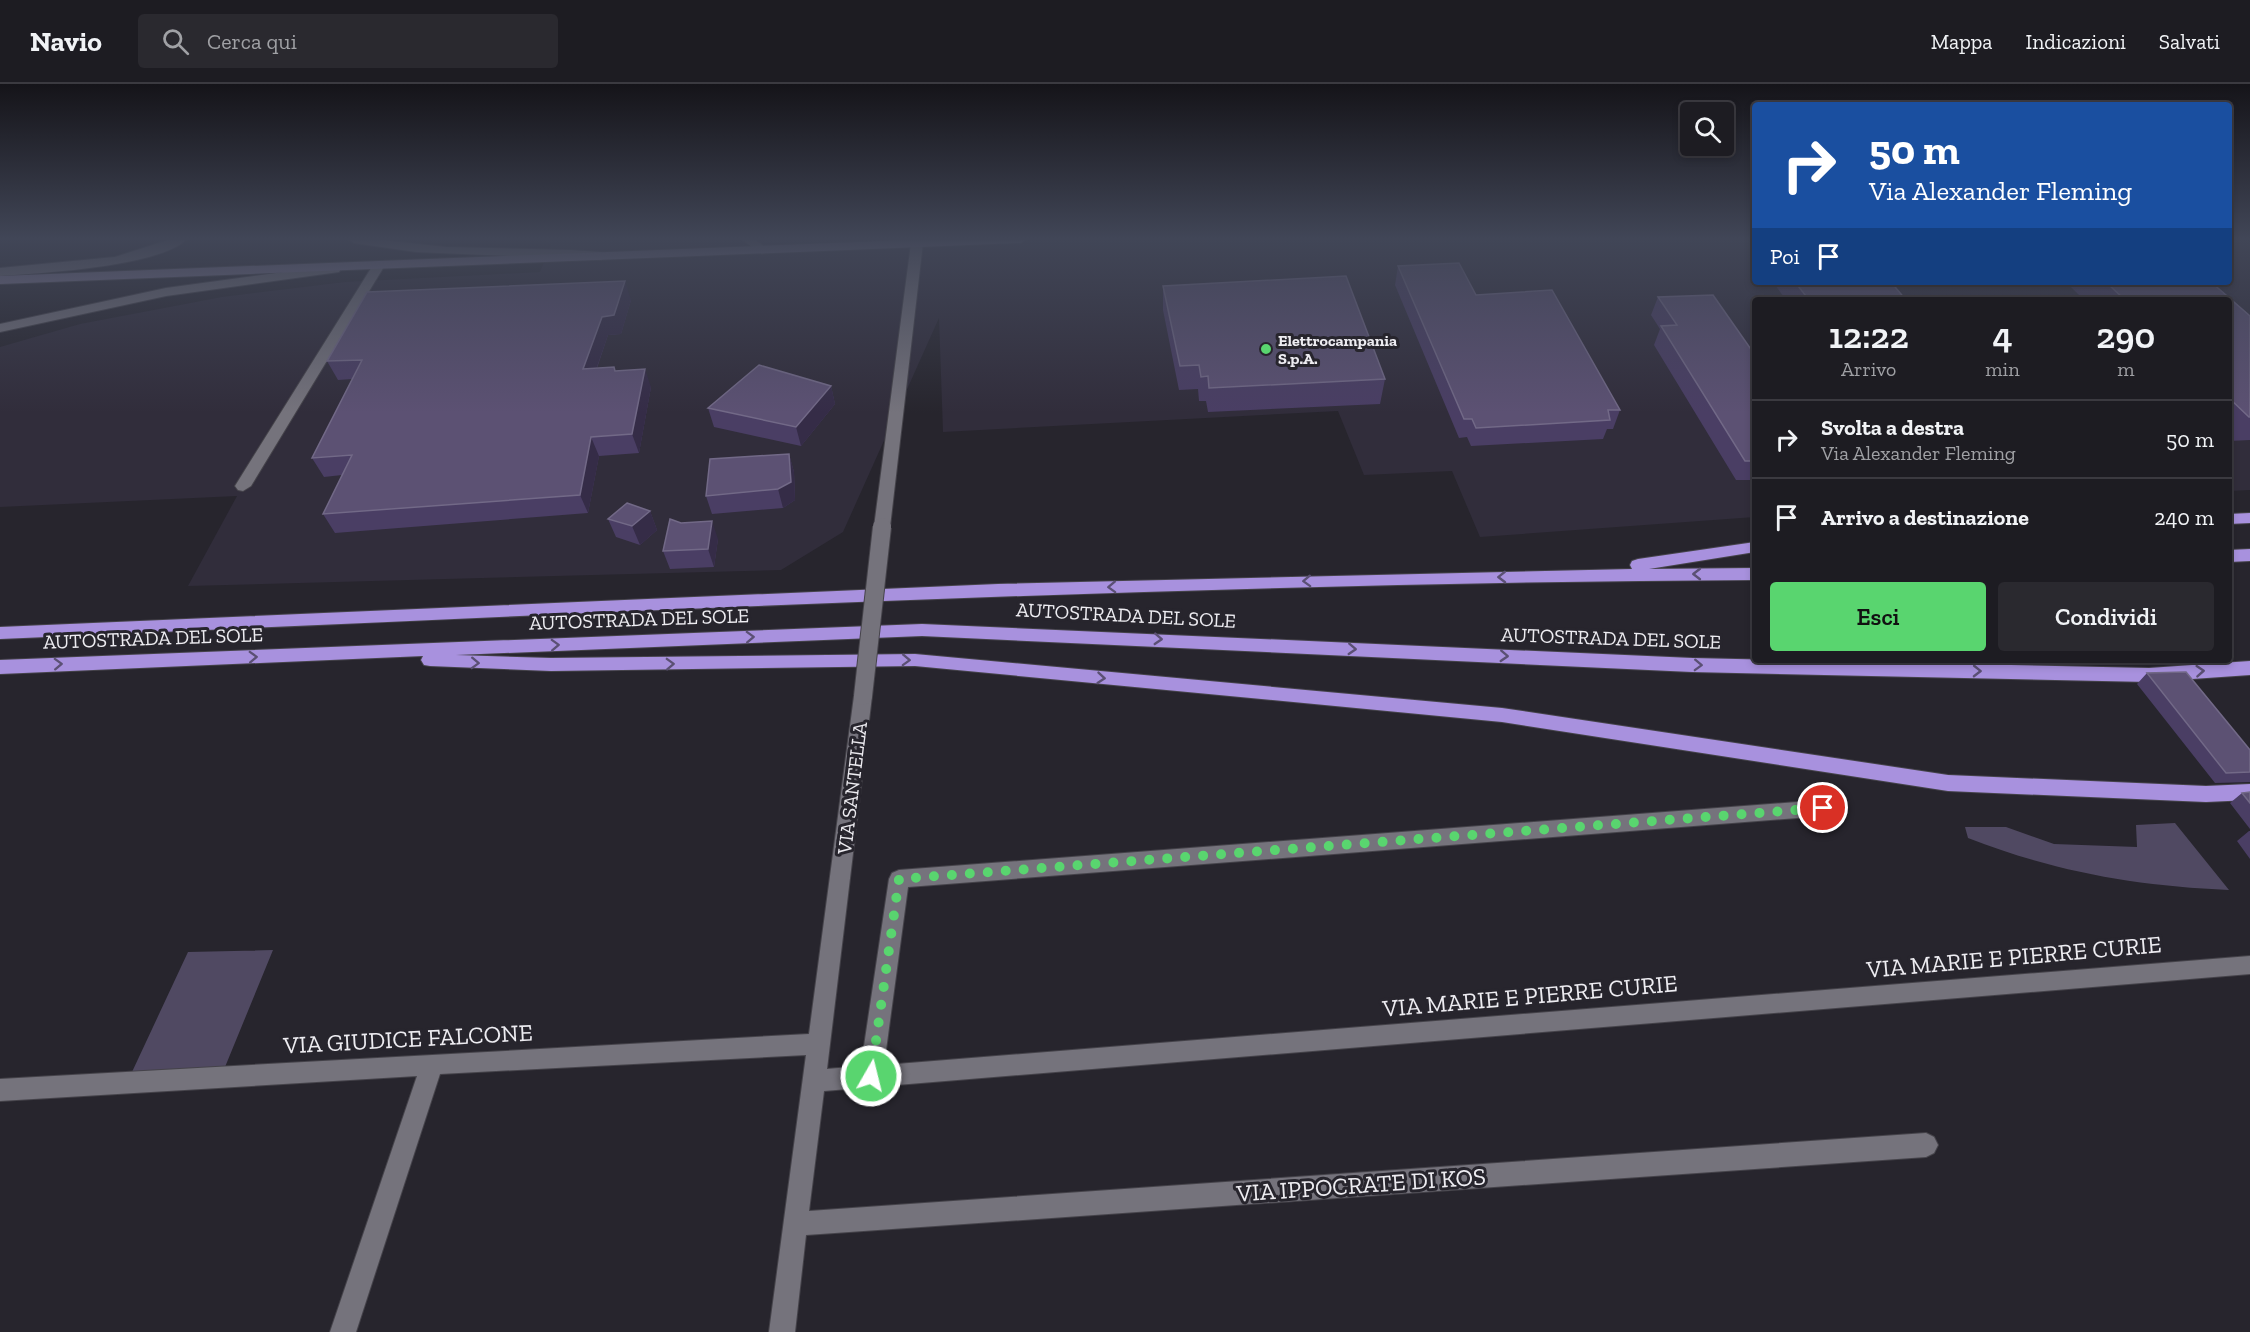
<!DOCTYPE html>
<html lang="it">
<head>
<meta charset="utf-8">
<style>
  :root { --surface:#1d1c22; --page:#2a292f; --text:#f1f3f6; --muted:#a0a1a5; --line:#3b3a40; --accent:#59d56f }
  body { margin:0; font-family:"Zilla Slab",serif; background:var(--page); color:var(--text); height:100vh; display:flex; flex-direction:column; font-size:22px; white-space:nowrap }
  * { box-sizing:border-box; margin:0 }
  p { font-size:20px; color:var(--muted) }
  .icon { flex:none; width:33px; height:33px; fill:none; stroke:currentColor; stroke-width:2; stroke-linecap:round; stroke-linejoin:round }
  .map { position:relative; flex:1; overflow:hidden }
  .side { position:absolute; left:1752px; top:213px; width:480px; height:366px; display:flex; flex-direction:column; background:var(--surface); border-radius:6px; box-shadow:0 3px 9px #0003,0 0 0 2px var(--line) }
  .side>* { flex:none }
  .top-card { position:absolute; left:1752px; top:18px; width:480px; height:183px; border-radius:6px; box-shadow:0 3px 9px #0003,0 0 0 2px var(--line); background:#1a4fa0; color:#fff; overflow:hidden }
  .tools { position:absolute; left:1680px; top:18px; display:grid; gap:12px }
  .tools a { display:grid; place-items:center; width:54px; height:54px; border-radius:6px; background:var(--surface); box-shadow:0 3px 9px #0003,0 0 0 2px var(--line); font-size:30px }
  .pin { position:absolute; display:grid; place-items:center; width:51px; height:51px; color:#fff; margin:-26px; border:3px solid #fff; border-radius:50%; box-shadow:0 2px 6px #0007 }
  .me { position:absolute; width:66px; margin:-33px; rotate:8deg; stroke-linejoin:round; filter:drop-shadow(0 0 4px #0008) }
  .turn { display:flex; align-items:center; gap:21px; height:126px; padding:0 18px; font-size:27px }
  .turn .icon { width:78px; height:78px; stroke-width:2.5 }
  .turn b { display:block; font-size:42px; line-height:51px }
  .then { display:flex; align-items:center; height:57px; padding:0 18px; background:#0003; gap:12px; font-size:22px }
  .eta { display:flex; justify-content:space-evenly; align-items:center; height:102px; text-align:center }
  .eta b { font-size:36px; font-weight:600; line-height:42px }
  .action { display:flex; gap:12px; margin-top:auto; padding:12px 18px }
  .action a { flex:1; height:69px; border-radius:6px; background:var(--accent); color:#111; font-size:24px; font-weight:600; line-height:69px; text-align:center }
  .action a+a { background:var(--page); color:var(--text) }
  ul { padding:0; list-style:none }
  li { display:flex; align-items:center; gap:18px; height:78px; padding:0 18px; border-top:2px solid var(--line) }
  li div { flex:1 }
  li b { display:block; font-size:22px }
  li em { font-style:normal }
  header { display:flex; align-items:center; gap:36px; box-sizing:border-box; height:84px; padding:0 30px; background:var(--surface); border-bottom:2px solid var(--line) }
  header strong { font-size:28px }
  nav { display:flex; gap:33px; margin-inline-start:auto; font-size:21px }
  .search { width:420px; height:54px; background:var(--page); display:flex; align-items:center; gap:15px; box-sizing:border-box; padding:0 21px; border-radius:6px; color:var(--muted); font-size:22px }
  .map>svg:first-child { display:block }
  .built { fill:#312d3b }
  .green { fill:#504962 }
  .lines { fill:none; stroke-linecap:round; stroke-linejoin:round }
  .minor-casing { stroke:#45434a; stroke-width:2 }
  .tertiary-casing { stroke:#45434a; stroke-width:2 }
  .secondary-casing { stroke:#45434a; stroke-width:2 }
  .motorway-casing { stroke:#45434a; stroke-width:2 }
  .minor { fill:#75737c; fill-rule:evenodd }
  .tertiary { fill:#75737c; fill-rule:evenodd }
  .secondary { fill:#847c99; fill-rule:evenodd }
  .motorway { fill:#a891de; fill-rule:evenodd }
  .minor-bridge-casing { stroke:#45434a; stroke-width:20; stroke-linecap:butt }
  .minor-bridge { stroke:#75737c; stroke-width:18 }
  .wall { fill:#4a3e64 }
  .shaded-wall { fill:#352c47 }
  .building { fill:#5c5173; stroke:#726987; stroke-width:1.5 }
  .oneway { stroke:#5b5074 }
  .route { stroke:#59d56f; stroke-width:10; stroke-dasharray:0 18 }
  .poi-dot { fill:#59d56f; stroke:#27252d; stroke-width:2 }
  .labels { text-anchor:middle; stroke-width:6; stroke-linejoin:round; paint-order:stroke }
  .far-poi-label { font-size:16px; font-weight:bold; fill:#edecf1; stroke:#27252d; text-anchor:start }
  .street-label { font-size:20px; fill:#edecf1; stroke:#27252d }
  .near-street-label { font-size:24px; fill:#edecf1; stroke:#27252d }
</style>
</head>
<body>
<header>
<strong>Navio</strong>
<div class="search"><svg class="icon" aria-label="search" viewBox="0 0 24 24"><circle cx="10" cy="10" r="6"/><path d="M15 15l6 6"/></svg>Cerca qui</div>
<nav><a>Mappa</a><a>Indicazioni</a><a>Salvati</a></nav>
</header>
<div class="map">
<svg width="2250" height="1248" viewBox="0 0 2250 1248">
  <rect width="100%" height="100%" fill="#27252d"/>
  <path class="built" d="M543,155H1755V198H2229V155H2250V406L2229,407V216H1755V433L1480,453L1452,387L1364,391L1338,327L943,348L939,234L843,448L781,486L188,502L237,412L0,423V263L80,240L222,213L345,198L540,188L551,160Z"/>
  <path class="green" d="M2175,739L2229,806C2136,802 2055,788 1968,754L1965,743H2006L2054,760L2137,763L2136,741Z
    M273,866L225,983L132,988L188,868Z"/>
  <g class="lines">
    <defs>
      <path id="minor" d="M741,155H755L768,166L762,170Z
        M917,155L923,159L890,443L882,448L874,443L911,159Z
        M379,177L385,181L251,402L243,407L238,406L235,402L373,181Z
        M863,605L869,607L872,612L827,985L861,982L889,795L892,789L899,786L1823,716L1830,718L1833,724L1830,730L1823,732L908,803L884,981L2250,872V890L824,1007L809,1127L1926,1049L1934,1053L1938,1061L1934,1069L1926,1073L806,1151L795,1248H769L806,971L440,990L356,1248H330L417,992L0,1017V995L809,950L854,612L857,607Z"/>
      <path id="tertiary" d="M171,155H187C159,183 41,189 0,192V184L115,173Z
        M348,155H372L446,163L570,166L601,168L607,172L601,176L416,168L354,159Z
        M335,181L341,185L339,188L166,212L0,248V240L166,204Z"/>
      <path id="secondary" d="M935,155H1027L1021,159L0,200V192Z"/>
      <path id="motorway" d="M2250,429V439L2229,440V430Z
        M1755,458V468L1649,485L1755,484V496C1170,499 585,530 0,555V543L998,500L1632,485L1630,481L1632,477L1638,475Z
        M2250,465V477L2229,478V466Z
        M922,540L1692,574L2149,584L2250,577V591L2149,598L1692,588L922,552L456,571L551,574L915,570L1502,624L1948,691L2206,702L2250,700V716L2206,718L1948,707L1502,638L915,582L551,587L430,582L424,581L421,576L423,572L0,590V576Z"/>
    </defs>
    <use href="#minor" class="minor-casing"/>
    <use href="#tertiary" class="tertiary-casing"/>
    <use href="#secondary" class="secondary-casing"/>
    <use href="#motorway" class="motorway-casing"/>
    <use href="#minor" class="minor"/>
    <use href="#tertiary" class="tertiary"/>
    <use href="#secondary" class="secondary"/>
    <use href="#motorway" class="motorway"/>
    <defs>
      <path id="minor-bridge" d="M863,612L882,443"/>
    </defs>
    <use href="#minor-bridge" class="minor-bridge-casing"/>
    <use href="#minor-bridge" class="minor-bridge"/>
  </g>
  <path class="wall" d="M1398,182L1476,211L1620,326L1613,345H1607L1603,355L1471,362L1467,353L1459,354L1395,201Z
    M1773,198H1891L1906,216H1786Z
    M2066,198H2211L2250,232V356L2229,357V216H2084Z
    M1163,202L1385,295L1380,320L1208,328L1206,317H1199L1198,305L1179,306L1163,226Z
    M1658,213L1755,271V396H1736L1654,261L1660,245L1651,231Z
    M631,216L621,250L608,251L597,284L616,287L651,303L639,369L599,372L588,429L335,449L323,430L342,391L324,393L312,374L352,295L338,296L327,277Z
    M831,302L835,320L801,362L714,343L708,324Z
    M789,370L794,388L795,416L783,424L712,430L706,412Z
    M650,427L657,446L640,461L616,453L608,435Z
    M718,455L714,483L670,485L663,467Z
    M2119,576H2166L2161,581H2123Z
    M2147,589L2250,666V698L2215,699L2137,600Z
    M2250,708V745L2230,719L2242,709Z
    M2249,747H2250V775L2237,757Z"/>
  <path class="shaded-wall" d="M625,197L631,216L621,250L608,251L590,303L583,285L602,233Z
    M645,285L651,303L639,369L632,350Z
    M831,302L835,320L801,362L796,343Z
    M591,353L599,372L588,429L580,411Z
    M789,370L794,388L795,416L783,424L778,405Z
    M650,427L657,446L640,461L632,442Z
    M712,437L718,455L714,483L708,465Z"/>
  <path class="building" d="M1459,179L1476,211L1552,206L1620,326H1608L1610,336L1476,344L1472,335H1464L1398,182Z
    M1346,192L1385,295L1209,304L1208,292L1201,293L1199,281L1180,282L1163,202Z
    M625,197L614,231L602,233L583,285L614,283L615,287L645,285L632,350L591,353L580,411L323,430L352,371L312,374L362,276L327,277L367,208Z
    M1795,198H1891L1906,216H1809Z
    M2106,198H2211L2250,232V333H2249L2229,314V216H2125Z
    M1713,211L1755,271V377H1745L1661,242L1677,241L1658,213Z
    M759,281L831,302L796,343L708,324Z
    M789,370L791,398L778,405L706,412L710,375Z
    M627,419L650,427L632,442L608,435Z
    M670,435L681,439L712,437L708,465L663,467Z
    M2186,588L2250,666V688L2226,689L2147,589Z
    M2250,708V719L2242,709Z"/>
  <defs><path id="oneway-chevron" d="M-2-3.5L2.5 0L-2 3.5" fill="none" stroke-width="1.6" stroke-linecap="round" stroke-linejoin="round" transform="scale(1.5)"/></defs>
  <g class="oneway">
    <use href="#oneway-chevron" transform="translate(1697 490) rotate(180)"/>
    <use href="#oneway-chevron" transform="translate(1502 493) rotate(179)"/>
    <use href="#oneway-chevron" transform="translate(1307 497) rotate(178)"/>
    <use href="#oneway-chevron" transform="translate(1112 503) rotate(178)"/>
    <use href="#oneway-chevron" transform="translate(750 553) rotate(-2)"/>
    <use href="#oneway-chevron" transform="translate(1158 555) rotate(3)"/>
    <use href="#oneway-chevron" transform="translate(555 561) rotate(-2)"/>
    <use href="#oneway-chevron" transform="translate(1352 565) rotate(3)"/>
    <use href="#oneway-chevron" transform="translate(1504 572) rotate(3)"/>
    <use href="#oneway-chevron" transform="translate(253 573) rotate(-2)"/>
    <use href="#oneway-chevron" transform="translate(906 576) rotate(2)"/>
    <use href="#oneway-chevron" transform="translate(475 579) rotate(2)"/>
    <use href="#oneway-chevron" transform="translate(58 580) rotate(-2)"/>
    <use href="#oneway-chevron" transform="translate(670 580) rotate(-2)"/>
    <use href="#oneway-chevron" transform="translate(1698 581) rotate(2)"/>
    <use href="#oneway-chevron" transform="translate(1977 587) rotate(1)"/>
    <use href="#oneway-chevron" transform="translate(2200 587) rotate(-4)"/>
    <use href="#oneway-chevron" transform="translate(1101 594) rotate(5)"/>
  </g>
  <linearGradient id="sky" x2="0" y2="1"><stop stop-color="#151419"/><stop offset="0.47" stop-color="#414657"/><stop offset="1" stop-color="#414657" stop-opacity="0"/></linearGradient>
  <rect width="2250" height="329" fill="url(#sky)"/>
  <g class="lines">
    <path class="route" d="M871,992L899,795L1823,724"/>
  </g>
  <circle class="poi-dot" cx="1266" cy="265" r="6"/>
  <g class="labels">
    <g class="far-poi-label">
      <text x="1278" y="262">Elettrocampania<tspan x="1278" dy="18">S.p.A.</tspan></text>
    </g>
    <g class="street-label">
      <text transform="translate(1126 531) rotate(3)" y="7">AUTOSTRADA DEL SOLE</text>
      <text transform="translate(639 535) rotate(-2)" y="7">AUTOSTRADA DEL SOLE</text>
      <text transform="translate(153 554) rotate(-2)" y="7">AUTOSTRADA DEL SOLE</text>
      <text transform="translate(1611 554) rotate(2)" y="7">AUTOSTRADA DEL SOLE</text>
      <text transform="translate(852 704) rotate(-83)" y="7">VIA SANTELLA</text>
    </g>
    <g class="near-street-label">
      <text transform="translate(2014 873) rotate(-5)" y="8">VIA MARIE E PIERRE CURIE</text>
      <text transform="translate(1530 912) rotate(-5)" y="8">VIA MARIE E PIERRE CURIE</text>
      <text transform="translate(408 955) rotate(-3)" y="8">VIA GIUDICE FALCONE</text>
      <text transform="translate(1361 1101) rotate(-4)" y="8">VIA IPPOCRATE DI KOS</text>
    </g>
  </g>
</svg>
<div class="tools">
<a><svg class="icon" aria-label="search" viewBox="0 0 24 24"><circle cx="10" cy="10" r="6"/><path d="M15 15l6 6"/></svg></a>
</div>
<div class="pin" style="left:1823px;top:724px;background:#d93025"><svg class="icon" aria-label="arrive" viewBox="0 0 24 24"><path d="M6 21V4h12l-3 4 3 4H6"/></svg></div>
<svg class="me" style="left:871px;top:992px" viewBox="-20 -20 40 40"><circle r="17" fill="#59d56f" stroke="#fff" stroke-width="3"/><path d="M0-11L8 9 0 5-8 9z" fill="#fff"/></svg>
<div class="top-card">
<div class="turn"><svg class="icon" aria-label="right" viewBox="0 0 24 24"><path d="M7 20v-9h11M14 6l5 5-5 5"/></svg><div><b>50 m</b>Via Alexander Fleming</div></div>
<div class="then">Poi<svg class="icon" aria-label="arrive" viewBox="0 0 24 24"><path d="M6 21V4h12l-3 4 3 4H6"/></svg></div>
</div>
<section class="side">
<div class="eta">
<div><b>12:22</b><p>Arrivo</p></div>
<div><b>4</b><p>min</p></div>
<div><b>290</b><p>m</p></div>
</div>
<ul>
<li><svg class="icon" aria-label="right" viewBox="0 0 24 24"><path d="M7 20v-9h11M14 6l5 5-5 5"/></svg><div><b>Svolta a destra</b><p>Via Alexander Fleming</p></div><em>50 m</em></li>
<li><svg class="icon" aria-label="arrive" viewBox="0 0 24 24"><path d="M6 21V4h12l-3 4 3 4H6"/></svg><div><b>Arrivo a destinazione</b></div><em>240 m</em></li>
</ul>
<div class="action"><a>Esci</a><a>Condividi</a></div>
</section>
</div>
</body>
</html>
